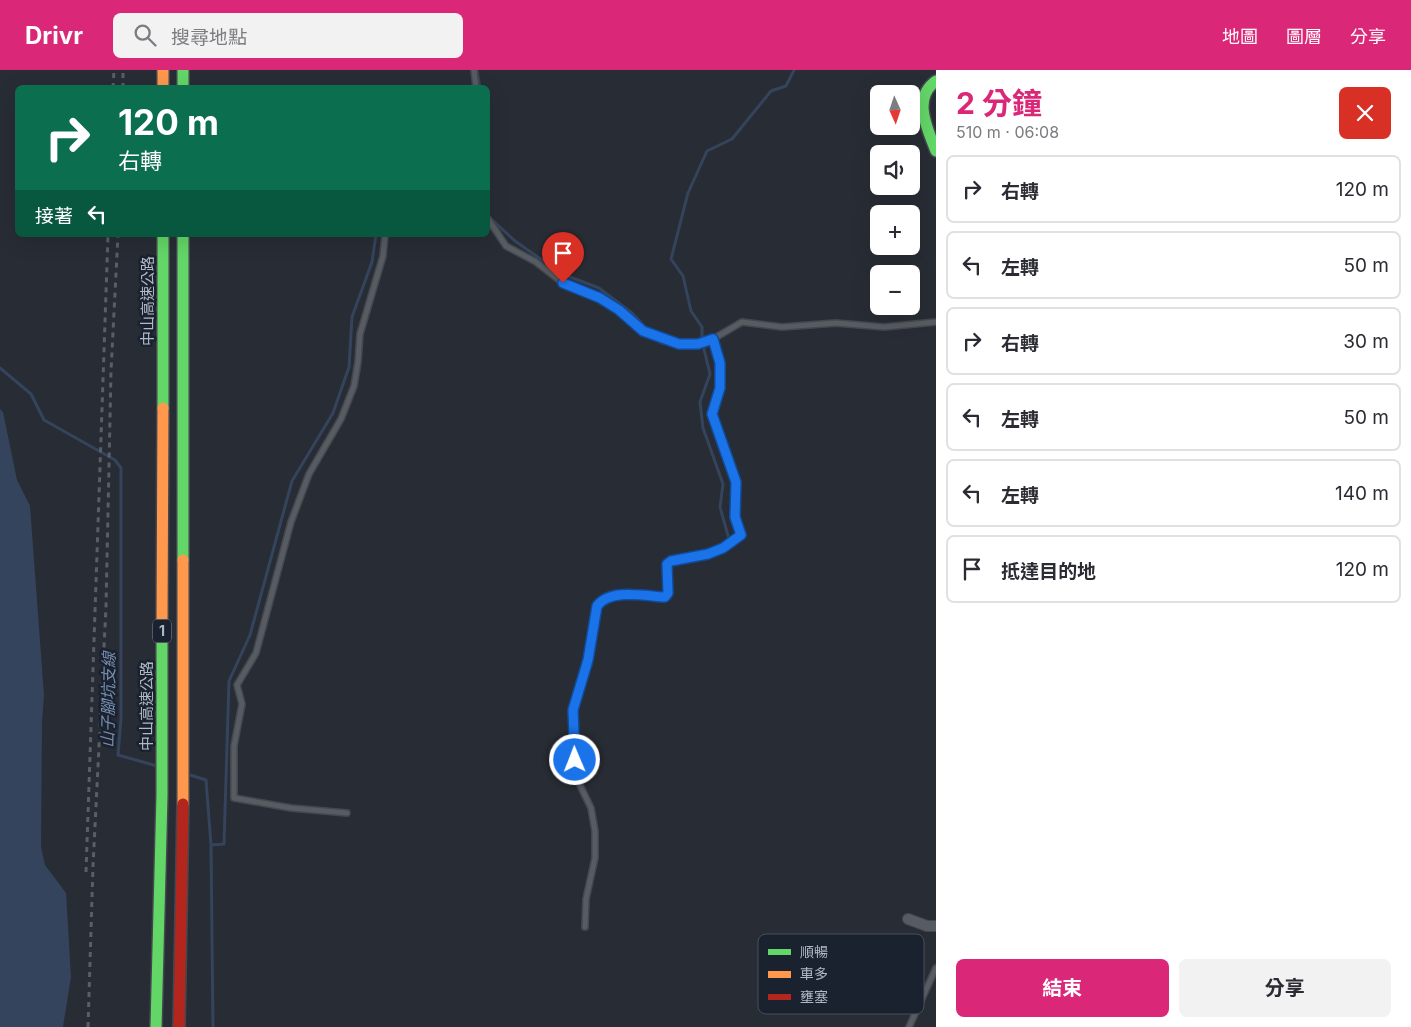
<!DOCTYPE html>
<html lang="zh-TW">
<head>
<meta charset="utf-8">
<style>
  :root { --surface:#fff; --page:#f2f2f3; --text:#2b2b33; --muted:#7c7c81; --line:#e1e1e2; --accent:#db2777 }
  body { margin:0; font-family:Inter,"Noto Sans TC",sans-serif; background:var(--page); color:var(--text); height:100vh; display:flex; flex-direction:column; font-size:19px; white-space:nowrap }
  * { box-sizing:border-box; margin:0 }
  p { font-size:16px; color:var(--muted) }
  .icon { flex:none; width:28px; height:28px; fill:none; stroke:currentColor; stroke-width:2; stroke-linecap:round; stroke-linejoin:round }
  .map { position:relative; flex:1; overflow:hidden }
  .drawer { display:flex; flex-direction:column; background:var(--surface); width:475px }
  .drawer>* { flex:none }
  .guide { position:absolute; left:15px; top:15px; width:475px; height:152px; border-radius:8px; box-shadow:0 5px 20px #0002; background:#0b6e4f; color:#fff; overflow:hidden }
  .needle { width:32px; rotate:177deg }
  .buttons { position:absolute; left:870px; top:15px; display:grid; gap:10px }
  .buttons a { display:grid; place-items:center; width:50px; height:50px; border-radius:8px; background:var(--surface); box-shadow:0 5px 20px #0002; font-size:25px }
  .pin { position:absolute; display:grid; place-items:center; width:42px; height:42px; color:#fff; margin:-51px -21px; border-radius:50% 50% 50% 0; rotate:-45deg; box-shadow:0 0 5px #0007 }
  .pin .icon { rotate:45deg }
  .me { position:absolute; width:55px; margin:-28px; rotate:359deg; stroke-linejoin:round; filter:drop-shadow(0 0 4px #0008) }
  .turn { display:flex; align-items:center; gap:18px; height:105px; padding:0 20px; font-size:22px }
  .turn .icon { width:65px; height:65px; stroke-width:2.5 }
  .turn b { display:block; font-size:35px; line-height:42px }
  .then { display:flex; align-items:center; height:48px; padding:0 20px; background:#0003; gap:10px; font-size:19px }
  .round { display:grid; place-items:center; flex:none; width:52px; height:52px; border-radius:8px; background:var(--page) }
  .headline { display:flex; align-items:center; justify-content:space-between; height:85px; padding:0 20px }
  h1 { font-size:30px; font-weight:700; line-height:38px; color:var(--accent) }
  .cta { display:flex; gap:10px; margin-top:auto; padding:10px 20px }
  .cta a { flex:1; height:58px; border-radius:8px; background:var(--accent); color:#fff; font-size:20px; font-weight:700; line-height:58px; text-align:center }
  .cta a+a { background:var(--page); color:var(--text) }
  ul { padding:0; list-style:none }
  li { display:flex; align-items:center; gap:15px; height:68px; margin:0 10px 8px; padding:0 10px; border:2px solid var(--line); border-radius:8px }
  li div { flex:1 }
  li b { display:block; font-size:19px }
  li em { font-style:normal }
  header { display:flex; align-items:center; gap:30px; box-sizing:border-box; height:70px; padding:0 25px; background:var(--accent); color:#fff }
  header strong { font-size:24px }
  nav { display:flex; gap:28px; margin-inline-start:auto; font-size:18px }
  .search { width:350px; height:45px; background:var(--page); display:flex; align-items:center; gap:12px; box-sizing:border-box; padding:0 18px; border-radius:8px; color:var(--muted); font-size:19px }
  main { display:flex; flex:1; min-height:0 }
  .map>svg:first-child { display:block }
  .water { fill:#34445d }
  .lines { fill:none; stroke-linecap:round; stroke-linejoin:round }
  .stream { stroke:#34445d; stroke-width:3 }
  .lane-casing { stroke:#44474d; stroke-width:8 }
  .street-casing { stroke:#44474d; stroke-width:12 }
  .fast-casing { stroke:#44474d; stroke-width:14 }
  .slow-casing { stroke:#44474d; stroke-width:14 }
  .jam-casing { stroke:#44474d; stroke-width:14 }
  .lane { stroke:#575b62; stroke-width:5 }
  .street { stroke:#575b62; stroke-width:10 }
  .fast { stroke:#63d668; stroke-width:11 }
  .slow { stroke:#ff974d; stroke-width:11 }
  .jam { stroke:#b3261e; stroke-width:11 }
  .rail { stroke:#5a5e66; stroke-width:3; stroke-dasharray:5 5; stroke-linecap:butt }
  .route-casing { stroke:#114b97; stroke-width:12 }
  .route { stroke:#1a73e8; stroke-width:9 }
  .labels { text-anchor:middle; stroke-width:5; stroke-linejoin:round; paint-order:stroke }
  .shield { fill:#1b222f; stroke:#838b99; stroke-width:1 }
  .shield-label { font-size:14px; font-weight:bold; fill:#b0b8c6 }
  .street-label { font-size:15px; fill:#b0b8c6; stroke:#1b222f }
  .water-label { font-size:16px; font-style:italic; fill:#788daf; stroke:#1b222f }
  .key { fill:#1b222f; stroke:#484f5c; stroke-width:1 }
  .key-label { font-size:14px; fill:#b0b8c6 }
</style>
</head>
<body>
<header>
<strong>Drivr</strong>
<div class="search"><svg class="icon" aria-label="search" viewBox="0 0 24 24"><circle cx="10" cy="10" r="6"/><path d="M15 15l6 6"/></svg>搜尋地點</div>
<nav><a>地圖</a><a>圖層</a><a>分享</a></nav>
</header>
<main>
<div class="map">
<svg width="936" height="957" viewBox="0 0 936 957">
  <rect width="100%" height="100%" fill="#282c34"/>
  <path class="water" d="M0,339L3,342L17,410L30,436L44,625L42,654L41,777L45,795L66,823L71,907L63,957H0Z"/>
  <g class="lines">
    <path class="stream" d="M477,0L480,18
      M488,146L515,171L562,204L599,218L632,243L650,262
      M654,266L661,273L673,272
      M689,271H702L710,304L700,332L703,358L723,414L720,437L729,469
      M702,271V257L691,241L683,206L671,189L688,123L707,81L732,69L771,21L786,16L794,0
      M0,298L31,324L44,350L115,390L121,398V649L118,685L157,696
      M190,705L206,710L211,775L213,957
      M211,775L224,774L229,611L250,565L292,411L333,343L349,297L352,247L372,192L376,165"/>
    <defs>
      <path id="lane" d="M474,0L476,18
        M488,149L506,176L536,192L563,213L600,228L619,240L643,261L679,273L698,274L713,269L742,252L782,257L836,253L884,257L936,252
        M347,743L291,738L234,728V676L242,634L237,615L256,583L291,452L309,404L341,349L354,316L358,292L360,264L383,186L385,165
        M585,857L586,829L595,788V761L591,738L577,709L573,640L588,590L597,536C610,518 645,526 665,527L668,523L667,494L671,491L708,485L723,479L741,465L735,447L736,412L713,344L720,318V293L713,269
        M909,957L936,898"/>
      <path id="street" d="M908,849L927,856H936"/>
      <path id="fast" d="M183,0V18
        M936,11C912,28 927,58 936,81
        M183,165V490
        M163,338V165
        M156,957L162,725V555"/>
      <path id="slow" d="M163,0V18
        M183,490V734
        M162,555L163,338"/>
      <path id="jam" d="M179,957L183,734"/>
    </defs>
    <use href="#lane" class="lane-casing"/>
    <use href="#street" class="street-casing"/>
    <use href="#fast" class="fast-casing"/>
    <use href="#slow" class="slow-casing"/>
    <use href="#jam" class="jam-casing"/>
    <use href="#lane" class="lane"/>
    <use href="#street" class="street"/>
    <use href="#fast" class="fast"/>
    <use href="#slow" class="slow"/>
    <use href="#jam" class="jam"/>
    <path class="rail" d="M113,18L114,0
      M123,18V0
      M86,802L108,165
      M88,957L93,796L106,537L111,301L118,165"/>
  </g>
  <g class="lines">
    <defs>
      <path id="route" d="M563,213L600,228L619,240L643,261L679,274H698L713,269L720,293V318L712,344L736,412L735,447L741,465L723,478L708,484L671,491L667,494L668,523L665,527C645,526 610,518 597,536L588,590L573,640L575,690"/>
    </defs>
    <use href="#route" class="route-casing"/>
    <use href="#route" class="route"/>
  </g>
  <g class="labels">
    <rect class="shield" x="153" y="549.5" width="18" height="23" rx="4"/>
    <g class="shield-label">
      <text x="162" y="566">1</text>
    </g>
    <g class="street-label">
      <text transform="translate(148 231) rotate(-90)" y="5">中山高速公路</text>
      <text transform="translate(147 636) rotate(-90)" y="5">中山高速公路</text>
    </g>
    <g class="water-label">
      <text transform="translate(108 630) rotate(-89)" y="6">山子腳坑支線</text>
    </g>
  </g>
  <rect x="758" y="864" width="166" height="80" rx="8" class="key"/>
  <rect x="768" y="879" width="23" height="6" fill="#63d668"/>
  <rect x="768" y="901" width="23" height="7" fill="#ff974d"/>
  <rect x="768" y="924" width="23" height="6" fill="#b3261e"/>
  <g class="key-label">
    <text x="800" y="887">順暢</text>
    <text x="800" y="909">車多</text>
    <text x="800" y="932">壅塞</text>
  </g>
</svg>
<div class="buttons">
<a><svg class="needle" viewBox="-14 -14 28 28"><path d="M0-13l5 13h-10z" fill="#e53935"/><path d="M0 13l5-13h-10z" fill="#7c7c81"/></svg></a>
<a><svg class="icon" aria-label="sound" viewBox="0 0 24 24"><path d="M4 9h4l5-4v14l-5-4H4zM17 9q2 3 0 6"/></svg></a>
<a>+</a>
<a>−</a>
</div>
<div class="pin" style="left:563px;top:213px;background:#d93025"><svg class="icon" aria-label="arrive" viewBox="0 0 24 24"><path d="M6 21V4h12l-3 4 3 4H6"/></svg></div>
<svg class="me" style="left:575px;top:690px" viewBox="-20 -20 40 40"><circle r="17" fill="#1a73e8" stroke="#fff" stroke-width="3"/><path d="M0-11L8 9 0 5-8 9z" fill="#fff"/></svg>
<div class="guide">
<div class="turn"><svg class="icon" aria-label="right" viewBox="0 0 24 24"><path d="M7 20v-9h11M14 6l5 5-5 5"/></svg><div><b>120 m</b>右轉</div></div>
<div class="then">接著<svg class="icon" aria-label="left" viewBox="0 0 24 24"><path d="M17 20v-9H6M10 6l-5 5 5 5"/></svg></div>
</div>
</div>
<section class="drawer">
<div class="headline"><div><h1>2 分鐘</h1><p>510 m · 06:08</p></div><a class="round" style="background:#d93025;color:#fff"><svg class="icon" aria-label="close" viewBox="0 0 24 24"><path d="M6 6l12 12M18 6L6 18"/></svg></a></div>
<ul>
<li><svg class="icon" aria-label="right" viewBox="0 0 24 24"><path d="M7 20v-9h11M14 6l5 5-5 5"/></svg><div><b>右轉</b></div><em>120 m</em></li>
<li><svg class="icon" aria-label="left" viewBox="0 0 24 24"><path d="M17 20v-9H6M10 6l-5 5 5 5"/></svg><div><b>左轉</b></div><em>50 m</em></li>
<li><svg class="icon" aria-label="right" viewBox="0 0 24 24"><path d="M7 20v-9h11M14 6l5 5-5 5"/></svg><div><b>右轉</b></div><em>30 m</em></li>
<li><svg class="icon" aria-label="left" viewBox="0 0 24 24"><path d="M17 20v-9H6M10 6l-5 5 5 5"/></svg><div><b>左轉</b></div><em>50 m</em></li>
<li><svg class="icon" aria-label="left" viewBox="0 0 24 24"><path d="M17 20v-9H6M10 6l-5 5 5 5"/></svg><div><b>左轉</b></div><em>140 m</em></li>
<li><svg class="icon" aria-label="arrive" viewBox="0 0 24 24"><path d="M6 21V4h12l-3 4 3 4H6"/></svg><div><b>抵達目的地</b></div><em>120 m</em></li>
</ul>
<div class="cta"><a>結束</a><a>分享</a></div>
</section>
</main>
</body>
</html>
